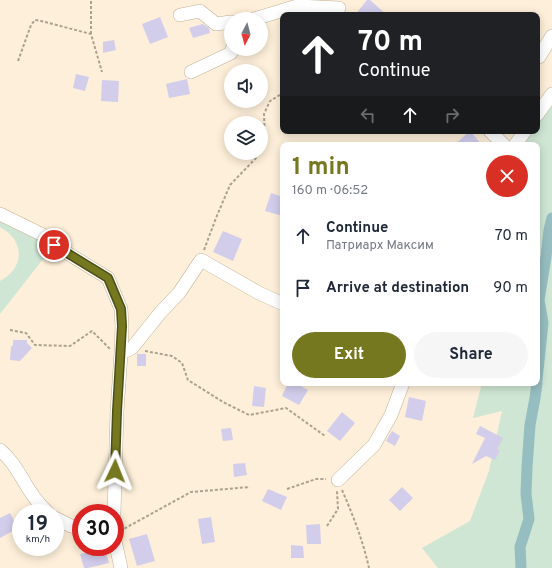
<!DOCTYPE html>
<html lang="en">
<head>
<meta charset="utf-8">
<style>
  :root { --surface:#fff; --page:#f6f6f7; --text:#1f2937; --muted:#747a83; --accent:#767820 }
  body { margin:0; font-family:Overpass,sans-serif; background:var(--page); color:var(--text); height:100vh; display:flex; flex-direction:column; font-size:15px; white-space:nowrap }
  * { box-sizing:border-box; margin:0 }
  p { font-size:13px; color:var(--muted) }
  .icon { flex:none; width:22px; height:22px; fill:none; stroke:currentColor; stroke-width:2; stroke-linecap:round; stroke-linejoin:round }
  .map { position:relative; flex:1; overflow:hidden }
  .panel { position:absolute; left:280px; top:142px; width:260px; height:244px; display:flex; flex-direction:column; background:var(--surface); border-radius:8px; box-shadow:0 2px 10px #0003 }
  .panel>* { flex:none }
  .top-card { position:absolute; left:280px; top:12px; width:260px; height:122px; border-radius:8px; box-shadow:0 2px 10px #0003; background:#202124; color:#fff; overflow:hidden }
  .needle { width:26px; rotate:186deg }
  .buttons { position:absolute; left:224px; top:12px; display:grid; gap:8px }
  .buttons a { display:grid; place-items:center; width:44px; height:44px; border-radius:50%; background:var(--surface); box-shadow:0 2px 10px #0003; font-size:20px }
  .speed { position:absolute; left:12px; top:504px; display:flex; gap:8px; font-size:20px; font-weight:700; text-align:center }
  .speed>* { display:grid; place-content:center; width:52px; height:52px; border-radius:50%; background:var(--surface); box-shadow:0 2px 10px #0003; line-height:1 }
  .speed small { font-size:10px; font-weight:400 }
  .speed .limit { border:6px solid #d22; background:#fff; color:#111 }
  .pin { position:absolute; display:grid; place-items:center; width:34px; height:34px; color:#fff; margin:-17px; border:2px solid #fff; border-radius:50%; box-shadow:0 1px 4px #0007 }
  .me { position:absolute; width:44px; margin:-22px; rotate:2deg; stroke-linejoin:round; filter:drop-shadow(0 0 3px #0008) }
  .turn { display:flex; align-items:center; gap:14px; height:84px; padding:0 12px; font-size:18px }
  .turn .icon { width:52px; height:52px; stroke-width:2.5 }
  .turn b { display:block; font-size:28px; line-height:34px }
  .lanes { display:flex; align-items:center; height:38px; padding:0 12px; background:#0003; justify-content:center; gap:20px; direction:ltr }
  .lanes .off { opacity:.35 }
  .round { display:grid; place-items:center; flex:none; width:42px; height:42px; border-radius:21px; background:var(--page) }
  .summary { display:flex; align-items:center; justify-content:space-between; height:68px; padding:0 12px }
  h1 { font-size:24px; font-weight:700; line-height:30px; color:var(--accent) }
  .cta { display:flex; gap:8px; margin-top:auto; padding:8px 12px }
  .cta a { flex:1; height:46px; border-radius:24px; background:var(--accent); color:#fff; font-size:16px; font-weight:700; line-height:46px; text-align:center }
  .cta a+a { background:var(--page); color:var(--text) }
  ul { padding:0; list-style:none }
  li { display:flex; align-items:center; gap:12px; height:52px; padding:0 12px }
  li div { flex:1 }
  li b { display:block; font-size:15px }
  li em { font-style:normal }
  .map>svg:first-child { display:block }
  .green { fill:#cee6d3 }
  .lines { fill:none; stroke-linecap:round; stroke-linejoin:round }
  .canal { stroke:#96bdc0; stroke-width:11 }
  .building { fill:#d2cdeb }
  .minor-casing { stroke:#c1b096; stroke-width:14 }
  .path { stroke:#aba18f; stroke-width:2; stroke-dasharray:3 2; stroke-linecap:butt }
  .minor { stroke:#fff; stroke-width:13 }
  .route-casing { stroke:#4d4e15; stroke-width:10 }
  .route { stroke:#767820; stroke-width:7 }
</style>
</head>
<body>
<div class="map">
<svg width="552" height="568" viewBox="0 0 552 568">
  <rect width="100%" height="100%" fill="#fdefd9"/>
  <path class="green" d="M552,99V568H438L422,548L470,521L489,471L502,411L473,418L482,383H537V145H515L526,131H537V118Z
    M0,214L54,245L0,314V281C16,273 25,256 14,239C11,234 5,230 0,227Z"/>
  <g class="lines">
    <path class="canal" d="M537,380L543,323L539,300L546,257L549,230L552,218
      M521,568L520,547L529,519L526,494L527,467L530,425L535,398L537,383"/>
  </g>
  <path class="building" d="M367,0H370L387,15H355Z
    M160,17L168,37L150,44L142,24Z
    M203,24L209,28L210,33L193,38L189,28Z
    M114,40L116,50L103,53V42Z
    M76,74L89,77L85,91L73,88Z
    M187,79L190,94L169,98L166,84Z
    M102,80L119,81L118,102L101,101Z
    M470,131L482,145H454Z
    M271,193L283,197V216L265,211Z
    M223,231L242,239L233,261L213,252Z
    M13,340H27V343L32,348L20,361L10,360L11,347L13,345Z
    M137,354H146V366H137Z
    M288,383H295L308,390L299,405L282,396Z
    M254,386L266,388L264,407L252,406Z
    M409,397L426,401L422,421L405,417Z
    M342,412L355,423L340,441L327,431Z
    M480,426L503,438L497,449L500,450L495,460L486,456L472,464L485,438L476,434Z
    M231,428L233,440L223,441L221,429Z
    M392,431L400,436L395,446L386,441Z
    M245,463L247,475L234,477L233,464Z
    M402,487L413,498L400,511L389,500Z
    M268,489L287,497L281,510L262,501Z
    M10,513L18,528L0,538V518Z
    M211,517L215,542L202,544L198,519Z
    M320,524L321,544H307L306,525Z
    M147,534L155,561L137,566L129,539Z
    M291,545L303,546L304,558H291Z
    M105,549L109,563L88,568H84L80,554Z"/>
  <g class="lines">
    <defs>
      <path id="minor" d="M180,15L200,11L216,24L231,22
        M254,19L297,6L339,8
        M539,57L552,36
        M191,72L231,53L232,49
        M537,115L552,94
        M490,131L504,145
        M515,145L525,131
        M0,214L43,235L54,245L108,278L121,309L122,326L121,353
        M0,450C11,459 17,470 25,483C31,494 39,504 48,513
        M338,480L374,445L391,415L403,383
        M114,513L117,411L121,353L132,348L160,313L179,293L201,260L259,293L283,304
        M55,518L71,526L81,527
        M115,541L121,568"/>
    </defs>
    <use href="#minor" class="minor-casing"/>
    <path class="path" d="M91,34V0
      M18,61L31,25L35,20L41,21L91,34L102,72
      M261,150L265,142L264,114L270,101L283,93
      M204,250L216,218L230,185L256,158L259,153
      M10,330L26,333L35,345L70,346L92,331L110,349
      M145,351L172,356L182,363L188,380L223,402L249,415L286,408L325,436
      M287,489L316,479H326
      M342,490C353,515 363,541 369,568
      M327,526L338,509L337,491
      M120,531L191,492L250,487"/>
    <use href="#minor" class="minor"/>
  </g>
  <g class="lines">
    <defs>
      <path id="route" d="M54,245L108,278L121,309L122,326L117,411L115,471"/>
    </defs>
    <use href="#route" class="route-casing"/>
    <use href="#route" class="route"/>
  </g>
</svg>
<div class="buttons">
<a><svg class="needle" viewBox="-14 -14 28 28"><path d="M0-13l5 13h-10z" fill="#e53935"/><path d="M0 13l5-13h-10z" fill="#747a83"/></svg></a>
<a><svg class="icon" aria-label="sound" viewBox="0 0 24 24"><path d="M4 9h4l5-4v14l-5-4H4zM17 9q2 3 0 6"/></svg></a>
<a><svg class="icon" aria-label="layers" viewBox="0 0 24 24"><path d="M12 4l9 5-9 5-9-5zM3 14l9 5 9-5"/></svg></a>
</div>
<div class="speed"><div>19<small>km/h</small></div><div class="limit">30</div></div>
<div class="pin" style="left:54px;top:245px;background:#d93025"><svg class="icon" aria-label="arrive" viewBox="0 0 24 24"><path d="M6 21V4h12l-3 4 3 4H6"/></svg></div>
<svg class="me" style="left:115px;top:471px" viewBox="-20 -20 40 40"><path d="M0-17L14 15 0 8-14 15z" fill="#767820" stroke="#fff" stroke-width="4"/></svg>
<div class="top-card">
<div class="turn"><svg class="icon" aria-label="ahead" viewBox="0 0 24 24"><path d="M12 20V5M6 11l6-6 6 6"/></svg><div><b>70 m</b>Continue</div></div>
<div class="lanes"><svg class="icon off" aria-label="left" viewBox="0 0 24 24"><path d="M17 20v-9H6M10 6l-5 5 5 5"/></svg><svg class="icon" aria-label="ahead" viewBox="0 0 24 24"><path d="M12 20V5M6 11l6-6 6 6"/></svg><svg class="icon off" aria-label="right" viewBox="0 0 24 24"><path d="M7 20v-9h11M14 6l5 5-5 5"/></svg></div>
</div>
<section class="panel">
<div class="summary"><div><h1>1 min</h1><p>160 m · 06:52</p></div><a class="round" style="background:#d93025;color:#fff"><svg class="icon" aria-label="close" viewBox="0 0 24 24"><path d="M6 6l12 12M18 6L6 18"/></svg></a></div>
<ul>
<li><svg class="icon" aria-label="ahead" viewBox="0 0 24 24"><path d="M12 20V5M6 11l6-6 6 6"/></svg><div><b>Continue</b><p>Патриарх Максим</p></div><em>70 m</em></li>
<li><svg class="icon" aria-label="arrive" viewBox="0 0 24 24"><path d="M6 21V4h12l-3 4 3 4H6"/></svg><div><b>Arrive at destination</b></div><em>90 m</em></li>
</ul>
<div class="cta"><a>Exit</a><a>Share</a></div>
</section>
</div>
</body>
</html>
